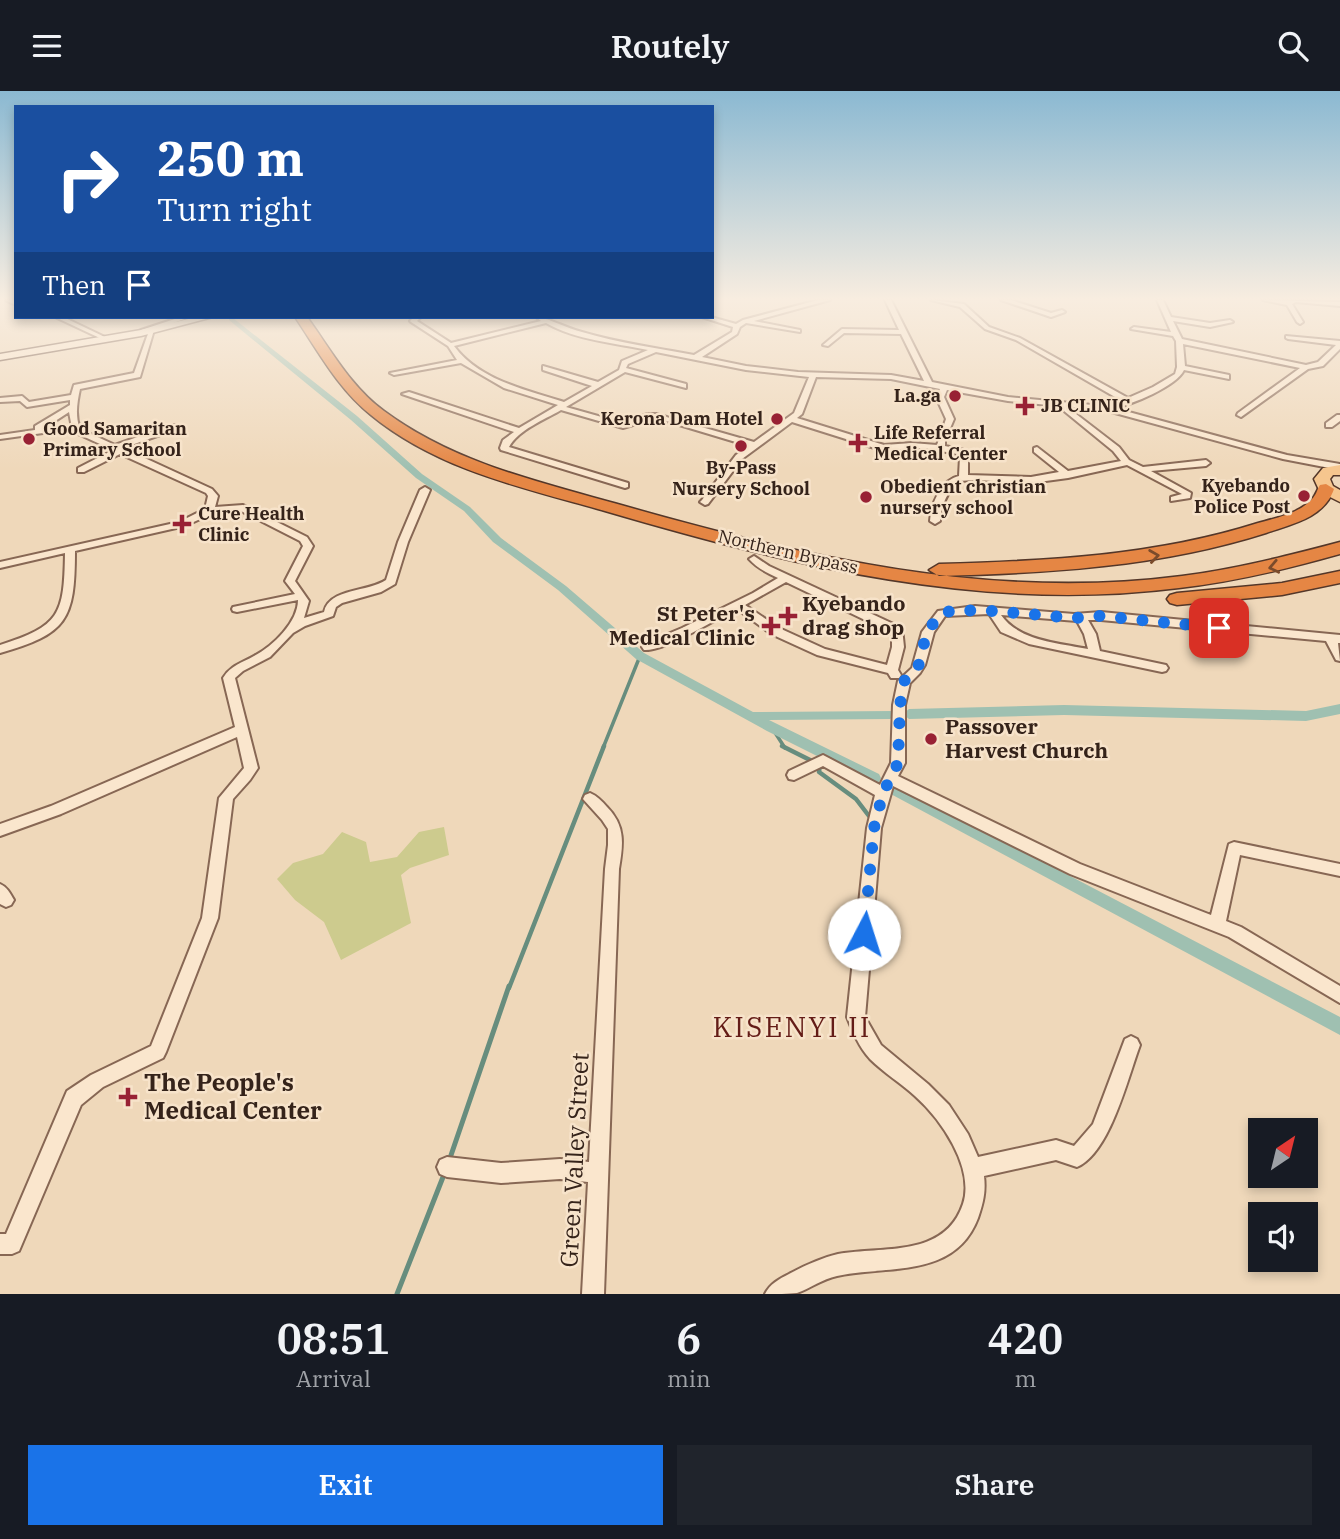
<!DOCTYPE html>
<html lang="en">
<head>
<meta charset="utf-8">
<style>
  :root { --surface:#171b24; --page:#20242c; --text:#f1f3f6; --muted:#9ea1a6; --accent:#1a73e8 }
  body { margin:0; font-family:"IBM Plex Serif",serif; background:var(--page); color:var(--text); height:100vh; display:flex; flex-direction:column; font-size:26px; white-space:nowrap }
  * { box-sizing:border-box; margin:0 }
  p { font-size:23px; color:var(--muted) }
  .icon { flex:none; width:38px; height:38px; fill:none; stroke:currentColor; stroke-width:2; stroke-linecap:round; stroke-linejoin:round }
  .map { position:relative; height:1203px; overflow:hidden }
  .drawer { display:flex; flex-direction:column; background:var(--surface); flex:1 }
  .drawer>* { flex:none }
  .top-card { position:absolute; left:14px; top:14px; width:700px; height:214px; border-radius:0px; box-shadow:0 4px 10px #0003; background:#1a4fa0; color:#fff; overflow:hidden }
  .needle { width:46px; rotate:35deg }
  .buttons { position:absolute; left:1248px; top:1027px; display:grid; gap:14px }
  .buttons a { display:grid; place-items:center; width:70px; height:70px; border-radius:0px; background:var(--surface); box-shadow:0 4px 10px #0003; font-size:35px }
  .pin { position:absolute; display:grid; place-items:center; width:60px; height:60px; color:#fff; margin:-30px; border-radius:14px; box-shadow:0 4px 10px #0006 }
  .me { position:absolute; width:77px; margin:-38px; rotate:5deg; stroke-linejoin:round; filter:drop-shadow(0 0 5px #0008) }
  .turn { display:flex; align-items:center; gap:24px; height:147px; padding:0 28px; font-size:32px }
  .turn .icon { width:91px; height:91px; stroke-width:2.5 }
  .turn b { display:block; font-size:49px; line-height:60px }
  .then { display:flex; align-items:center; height:66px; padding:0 28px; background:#0003; gap:14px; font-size:26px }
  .eta { display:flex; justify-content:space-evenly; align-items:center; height:119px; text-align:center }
  .eta b { font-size:42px; font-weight:600; line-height:49px }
  .button { display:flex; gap:14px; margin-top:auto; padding:14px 28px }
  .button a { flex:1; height:80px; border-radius:0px; background:var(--accent); color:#fff; font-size:28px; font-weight:600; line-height:80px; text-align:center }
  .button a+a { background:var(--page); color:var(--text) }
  header { display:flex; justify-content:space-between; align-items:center; height:91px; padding:0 28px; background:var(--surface); font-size:32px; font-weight:600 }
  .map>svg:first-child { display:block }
  .green { fill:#cdcb8e }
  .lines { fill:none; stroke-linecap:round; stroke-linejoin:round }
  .stream-far2 { stroke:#678d7e; stroke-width:3.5 }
  .stream-far1 { stroke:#678d7e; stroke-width:4.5 }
  .stream { stroke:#678d7e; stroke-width:5 }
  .canal { fill:#9fc0b1; fill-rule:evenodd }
  .street-casing { stroke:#876754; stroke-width:4 }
  .secondary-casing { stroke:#684938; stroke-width:3 }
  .primary-casing { stroke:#543729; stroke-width:3 }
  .highway-casing { stroke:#543729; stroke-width:3 }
  .street { fill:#fae6cd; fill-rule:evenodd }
  .secondary { fill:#fae6cd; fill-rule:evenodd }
  .primary { fill:#f6c68e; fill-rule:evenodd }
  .highway { fill:#e58644; fill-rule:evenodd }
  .oneway { stroke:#7b4b2b }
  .route { stroke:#1a73e8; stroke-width:12; stroke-dasharray:0 21.6 }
  .poi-dot { fill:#982134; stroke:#f7e3ca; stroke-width:2.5 }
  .labels { text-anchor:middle; stroke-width:5; stroke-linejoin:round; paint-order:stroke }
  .far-poi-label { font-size:18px; font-weight:bold; fill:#35231a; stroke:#f7e3ca; text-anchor:start }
  .far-street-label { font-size:18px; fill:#35231a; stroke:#f7e3ca }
  .poi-label { font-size:21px; font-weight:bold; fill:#35231a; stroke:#f7e3ca; text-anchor:start }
  .near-poi-label { font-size:24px; font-weight:bold; fill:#35231a; stroke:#f7e3ca; text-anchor:start }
  .near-street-label { font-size:24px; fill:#35231a; stroke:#f7e3ca }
  .near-quarter-label { font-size:28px; letter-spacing:2px; fill:#641c17; stroke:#f7e3ca }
</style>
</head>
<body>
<header><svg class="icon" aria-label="menu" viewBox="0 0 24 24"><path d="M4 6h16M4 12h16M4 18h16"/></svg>Routely<svg class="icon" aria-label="search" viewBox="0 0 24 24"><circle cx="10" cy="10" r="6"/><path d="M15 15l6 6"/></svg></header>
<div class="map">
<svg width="1340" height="1203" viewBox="0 0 1340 1203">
  <rect width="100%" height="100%" fill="#efd8ba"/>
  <path class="green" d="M444,736L449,764L410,777L401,784L411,832L341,869L324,831L295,809L277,788L293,772L323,763L342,741L366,751L370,771L397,766L419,741Z"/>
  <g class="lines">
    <path class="stream-far2" d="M772,637L785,657
      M603,657L640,565"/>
    <path class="stream-far1" d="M782,655L820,674L819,681L856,708L869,725
      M509,897L604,655"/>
    <path class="stream" d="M449,1070L509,895
      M397,1203L445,1081"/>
    <path class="canal" d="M229,227H233L357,325L422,383L470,416L501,447L566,495L644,562L753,621L894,620L896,623L890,628L769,629L879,683L881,687L879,691L874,692L869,691L767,640L636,568L558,499L493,451L464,420L416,387L351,329L229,229Z
      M1340,613V623L1306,630L1064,624L909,628L903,623L909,618L1064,614L1306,620Z
      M892,692L1340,926V944L887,701L885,697L887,693Z"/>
    <defs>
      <path id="street" d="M6,209L16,210V214L7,210Z
        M818,209H830L754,230L800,239V241L746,232L740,236L737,243L702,266L746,275L798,281L891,284L924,290L901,243L844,242L828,255L823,254L842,238L899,239L885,209H891L932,291L1008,306L1103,315L1122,310L1016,249L985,238L960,216L931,209L964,213L989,236L1020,247L1128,307L1153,296L1175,283L1177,276L1176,250L1173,245L1131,238L1134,236L1171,241L1157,209H1163L1171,226L1210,232L1230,229L1233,231L1210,236L1173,230L1182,248L1306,274L1318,271L1336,254L1288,248L1286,247V245L1340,250V258L1323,275L1308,278L1241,326L1237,324L1238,322L1300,277L1183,253L1185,275L1229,284V288L1184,279C1177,295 1131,314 1114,317L1287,364L1340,373V379L1283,368L1104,319L1067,316L1119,356L1129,369L1143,376L1206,369L1210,372L1206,375L1151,380L1191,402L1190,407L1171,410V406L1182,403L1127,374L1068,387L1031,392L975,389L959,390C947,401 941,414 940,430L935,433L930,430C931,413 941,389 959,385L960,366L958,363L923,357L884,360L792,331L742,368L708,413L705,414L700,411L702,409L736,364L749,355L656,327L623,337L561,319C544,329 518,339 509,356L628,392V396L625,397L501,359L500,357L503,349L514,341L402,303L409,301L519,337L558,314L504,297L461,272L394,284L390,282L457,269L448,255L411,231L410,230L414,226H421L417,230L451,252L541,230L536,226C546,226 569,238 582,241C618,252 657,257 694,264L732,241L733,236L702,226H711L736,233L743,229ZM546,232C576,249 614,252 648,259L622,270L619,279L598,291L543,275V279L592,295L564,311C526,299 479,289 454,255ZM656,261L746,279L809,286L794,322L754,351L656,323H647L623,332L566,316L625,281L686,297V293L626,277L628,273ZM816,286L891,288L940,298L936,306L946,328L937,354L912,352L884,354L797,327L802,323ZM947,299L1008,310L1058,315L1113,360L1121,370L1068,380L1037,356L1034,357V361L1059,381L1031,386L968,384V366L964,359L945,355V349L954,328L944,306Z
        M1001,209H1011L1051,222L1062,219L1065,221L1051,226Z
        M1263,209L1340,211V215L1296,211L1292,213L1303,231L1300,233L1297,231L1287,214Z
        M55,226H63L109,248L104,249Z
        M181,226H190L154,239L140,286L80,298C77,312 75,325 80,338L115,354L171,334H177V338L123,357L212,398L218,405L215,416L243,414L307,446L313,455L295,490L309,510L304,527L324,521C329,497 369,501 386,489L398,451L420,399L425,396L430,399L408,451L395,493L381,501L342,512L336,516L333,525L305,535L293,542L270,566L243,580L235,587L258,677L250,689L233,708L218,827L166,961L163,967L103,996L81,1014L19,1160L12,1163H0V1143H6L67,1000L91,984L151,955L202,827L219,707L244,677L237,646L61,723L0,745V733L51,715L235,636L223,587C231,574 242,572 254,565C273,555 298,531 298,509L237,521L233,520L232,518L233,516L295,503L285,490L303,455L300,450L239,419L211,423L185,435L75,460C75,529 67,543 0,562V554C60,535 64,524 65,462L0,477V471L179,431L205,418L208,405L206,402L120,363L84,381H78V377L113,359L76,342L50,341L0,348V344L35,339V335L70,314V309L27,316L20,310L0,311V307L22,305L29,311L71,304L74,294L134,282L149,240L143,242L140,240L141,239ZM69,321L72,337L43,338Z
        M1337,324H1340V330L1332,336H1326V332Z
        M754,465L769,475L902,537L904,556L898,579L901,584L899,587H891L888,582L817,564L771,543L737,518C716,528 663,561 644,559L642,556L644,553L682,537L753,502L778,487C767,482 757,477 749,468ZM786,491L892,542V556L887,574L825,558L779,537L745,514Z
        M975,515L1074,523L1101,521L1340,544V552H1338L1340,570L1336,569L1326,550L1101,529H1088L1096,543L1100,560L1166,574L1168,577L1166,580L1162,581L1029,553L1001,541L989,523L945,525L934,541L925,574L920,582L910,592L905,614V672L898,685L1080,773L1211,824L1229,753L1234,751L1340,773V785L1240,764L1226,830L1241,836L1340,895V912L1229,846L1070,783L893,695L881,737L865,926L881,954L928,993L949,1014L968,1043L978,1066L1056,1049L1074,1055L1093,1033L1125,948L1131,945L1137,948L1140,954C1128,986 1110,1062 1077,1076L1056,1069L984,1085C986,1101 983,1112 978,1127C955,1188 888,1174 837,1185C822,1188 811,1197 797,1202C789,1203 775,1203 765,1203C770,1193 779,1188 789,1183C804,1175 821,1167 838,1163C883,1155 945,1167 963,1113C975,1077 941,1028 915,1005C901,992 884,982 870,968C859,956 853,941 847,926L867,737L875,704L823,675L794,689L789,688L787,684L789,680L823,664L880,694L891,672L893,614L898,590L912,577L922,541L938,520ZM1001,524L1077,530L1084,543L1088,558C1059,552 1019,550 1001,524Z
        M590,702C597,705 602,710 607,716C626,735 623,754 619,778L604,1203H582L588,1091L560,1088L501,1092L447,1086L440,1083L437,1076L440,1069L447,1066L501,1072L560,1068L589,1071L605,778L608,754V738L602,729L583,708L585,704Z
        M0,793C7,796 10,802 14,809L11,814L6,816L0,813Z"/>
      <path id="secondary" d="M197,226H213L141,245L0,269V263L141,239Z"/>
      <path id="primary" d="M1340,374V384H1333L1330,388L1333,395L1340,399V411L1320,401L1314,388L1323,377Z"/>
      <path id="highway" d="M295,226H307C331,259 351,296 384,320C454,372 539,391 621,414C804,466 990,510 1182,485C1236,478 1287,465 1340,451V463C1287,478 1234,491 1179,497C982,522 793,475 605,420C524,397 438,379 371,324C338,298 318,260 295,226Z
        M1326,393L1334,398C1324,427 1292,433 1266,442C1159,476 1050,482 939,485L929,479L939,473C1047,470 1154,465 1258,432C1276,427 1300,422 1312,408C1316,404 1317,399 1320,394Z
        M1340,480V492L1282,504L1177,514L1170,512L1167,508L1170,504L1177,502L1282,492Z"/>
    </defs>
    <use href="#street" class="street-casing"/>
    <use href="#secondary" class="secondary-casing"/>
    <use href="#primary" class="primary-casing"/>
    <use href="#highway" class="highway-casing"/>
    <use href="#street" class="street"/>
    <use href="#secondary" class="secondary"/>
    <use href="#primary" class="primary"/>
    <use href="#highway" class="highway"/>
  </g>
  <defs><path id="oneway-chevron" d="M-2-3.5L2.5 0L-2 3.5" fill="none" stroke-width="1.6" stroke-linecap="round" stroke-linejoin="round" transform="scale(1.75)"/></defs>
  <g class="oneway">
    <use href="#oneway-chevron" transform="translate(1154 465) rotate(-8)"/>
    <use href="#oneway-chevron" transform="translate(1274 476) rotate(168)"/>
  </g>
  <linearGradient id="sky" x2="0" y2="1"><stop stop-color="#8bb9d2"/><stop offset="0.55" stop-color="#f8ede0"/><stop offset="1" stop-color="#f8ede0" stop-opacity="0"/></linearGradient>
  <rect width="1340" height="378" fill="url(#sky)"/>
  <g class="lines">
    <path class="route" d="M864,843L874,737L883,702L898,672L900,614L904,590C925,578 919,560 928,541C931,534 937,528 942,522L955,519L993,520L1074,527L1101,525L1219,537"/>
  </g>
  <g class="poi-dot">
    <circle cx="955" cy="305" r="7"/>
    <path d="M1021.5 304.5h7v7h7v7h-7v7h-7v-7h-7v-7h7z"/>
    <circle cx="777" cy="328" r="7"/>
    <circle cx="29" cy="348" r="7"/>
    <path d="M854.5 341.5h7v7h7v7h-7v7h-7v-7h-7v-7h7z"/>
    <circle cx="741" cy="355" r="7"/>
    <circle cx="1304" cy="405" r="7"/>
    <circle cx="866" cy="406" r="7"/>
    <path d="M178.5 422.5h7v7h7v7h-7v7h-7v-7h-7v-7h7z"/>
    <path d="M784.5 514.5h7v7h7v7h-7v7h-7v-7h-7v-7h7z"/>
    <path d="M767.5 524.5h7v7h7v7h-7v7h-7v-7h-7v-7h7z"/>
    <circle cx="931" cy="648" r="7"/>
    <path d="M124.5 995.5h7v7h7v7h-7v7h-7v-7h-7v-7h7z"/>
  </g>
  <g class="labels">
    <g class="far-poi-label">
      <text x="941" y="311" text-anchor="end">La.ga</text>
      <text x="1041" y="321">JB CLINIC</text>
      <text x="763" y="334" text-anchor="end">Kerona Dam Hotel</text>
      <text x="43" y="344">Good Samaritan<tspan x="43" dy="21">Primary School</tspan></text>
      <text x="874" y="348">Life Referral<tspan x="874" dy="21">Medical Center</tspan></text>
      <text x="741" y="383" text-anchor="middle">By-Pass<tspan x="741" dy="21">Nursery School</tspan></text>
      <text x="1290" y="401" text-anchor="end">Kyebando<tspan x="1290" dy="21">Police Post</tspan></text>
      <text x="880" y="402">Obedient christian<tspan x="880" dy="21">nursery school</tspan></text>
      <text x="198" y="429">Cure Health<tspan x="198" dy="21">Clinic</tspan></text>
    </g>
    <g class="far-street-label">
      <text transform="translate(788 461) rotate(13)" y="6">Northern Bypass</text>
    </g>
    <g class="poi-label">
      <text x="802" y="520">Kyebando<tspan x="802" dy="24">drag shop</tspan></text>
      <text x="755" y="530" text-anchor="end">St Peter's<tspan x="755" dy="24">Medical Clinic</tspan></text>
      <text x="945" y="643">Passover<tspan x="945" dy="24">Harvest Church</tspan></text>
    </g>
    <g class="near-poi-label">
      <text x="144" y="1000">The People's<tspan x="144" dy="28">Medical Center</tspan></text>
    </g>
    <g class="near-street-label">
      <text transform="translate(575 1069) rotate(-87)" y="8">Green Valley Street</text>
    </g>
    <g class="near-quarter-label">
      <text x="792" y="946">KISENYI II</text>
    </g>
  </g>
</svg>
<div class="buttons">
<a><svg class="needle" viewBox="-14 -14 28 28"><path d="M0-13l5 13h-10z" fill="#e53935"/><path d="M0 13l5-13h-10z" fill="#9ea1a6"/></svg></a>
<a><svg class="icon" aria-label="sound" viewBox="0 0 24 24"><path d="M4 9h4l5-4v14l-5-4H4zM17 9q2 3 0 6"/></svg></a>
</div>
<div class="pin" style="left:1219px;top:537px;background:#d93025"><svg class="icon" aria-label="arrive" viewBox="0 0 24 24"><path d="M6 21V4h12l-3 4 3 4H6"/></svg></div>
<svg class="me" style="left:864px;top:843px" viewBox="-20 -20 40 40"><circle r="19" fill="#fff"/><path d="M0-13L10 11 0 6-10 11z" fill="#1a73e8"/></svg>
<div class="top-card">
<div class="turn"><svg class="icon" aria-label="right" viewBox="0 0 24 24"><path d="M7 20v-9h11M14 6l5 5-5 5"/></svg><div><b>250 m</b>Turn right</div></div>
<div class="then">Then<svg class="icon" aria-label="arrive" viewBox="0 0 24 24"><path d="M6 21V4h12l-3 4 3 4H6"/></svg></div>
</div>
</div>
<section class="drawer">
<div class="eta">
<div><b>08:51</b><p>Arrival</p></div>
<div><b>6</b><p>min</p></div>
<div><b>420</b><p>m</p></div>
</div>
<div class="button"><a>Exit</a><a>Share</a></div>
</section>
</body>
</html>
